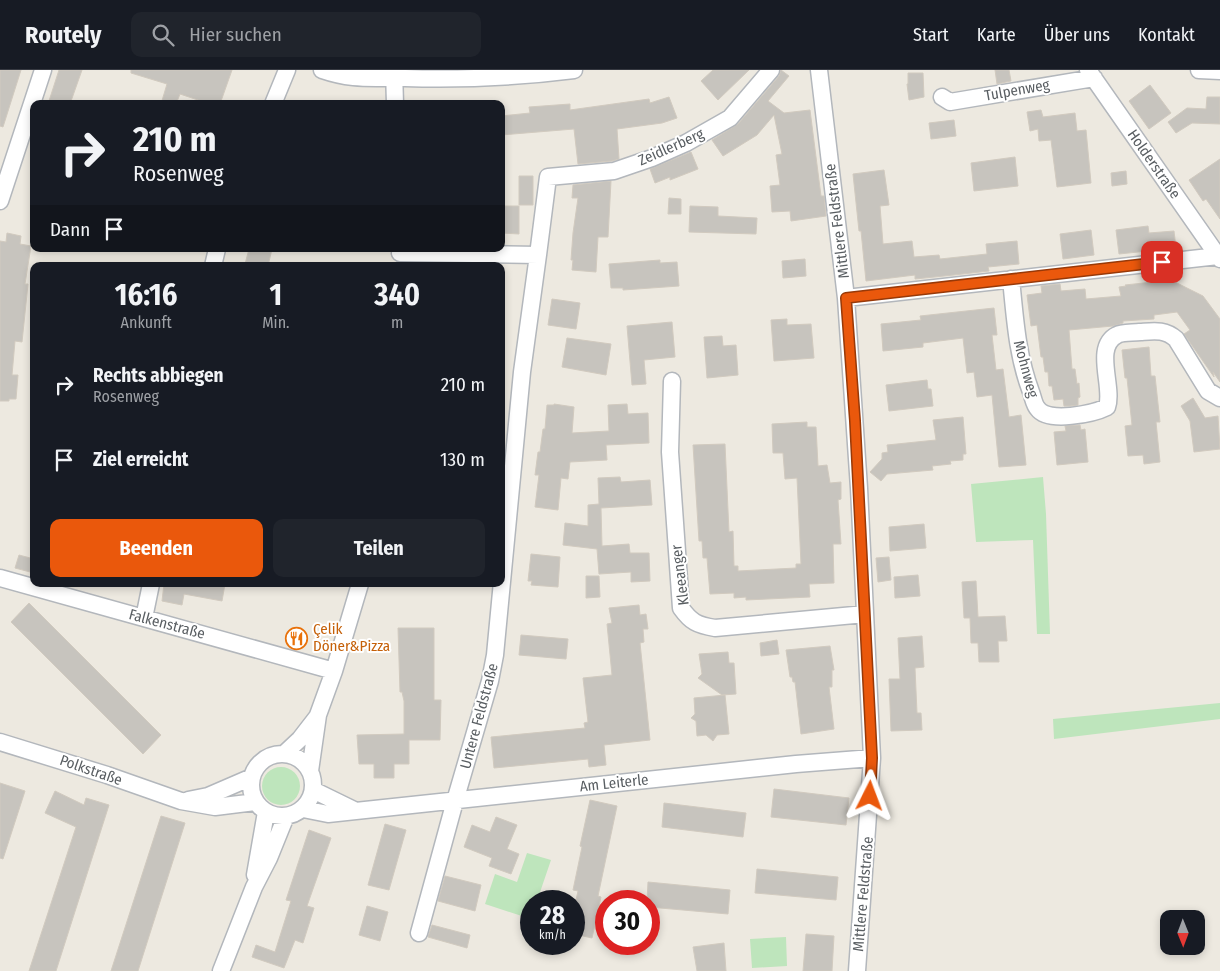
<!DOCTYPE html>
<html lang="de">
<head>
<meta charset="utf-8">
<style>
  :root { --surface:#171b24; --page:#20242c; --text:#f1f3f6; --muted:#9ea1a6; --line:#363941; --accent:#ea580c }
  body { margin:0; font-family:"Fira Sans Condensed",sans-serif; background:var(--page); color:var(--text); height:100vh; display:flex; flex-direction:column; font-size:19px; white-space:nowrap }
  * { box-sizing:border-box; margin:0 }
  p { font-size:16px; color:var(--muted) }
  .icon { flex:none; width:28px; height:28px; fill:none; stroke:currentColor; stroke-width:2; stroke-linecap:round; stroke-linejoin:round }
  .map { position:relative; flex:1; overflow:hidden }
  .sheet { position:absolute; left:30px; top:192px; width:475px; height:325px; display:flex; flex-direction:column; background:var(--surface); border-radius:10px; box-shadow:0 2px 8px #0003 }
  .sheet>* { flex:none }
  .banner { position:absolute; left:30px; top:30px; width:475px; height:152px; border-radius:10px; box-shadow:0 2px 8px #0003; background:#171b24; color:var(--text); overflow:hidden }
  .needle { width:32px; rotate:179deg }
  .tools { position:absolute; left:1160px; top:840px; display:grid; gap:10px }
  .tools a { display:grid; place-items:center; width:45px; height:45px; border-radius:10px; background:var(--surface); box-shadow:0 2px 8px #0003; font-size:25px }
  .speed { position:absolute; left:520px; top:820px; display:flex; gap:10px; font-size:25px; font-weight:700; text-align:center }
  .speed>* { display:grid; place-content:center; width:65px; height:65px; border-radius:50%; background:var(--surface); box-shadow:0 2px 8px #0003; line-height:1 }
  .speed small { font-size:12px; font-weight:400 }
  .speed .limit { border:8px solid #d22; background:#fff; color:#111 }
  .pin { position:absolute; display:grid; place-items:center; width:42px; height:42px; color:#fff; margin:-21px; border-radius:10px; box-shadow:0 2px 8px #0006 }
  .me { position:absolute; width:55px; margin:-28px; rotate:3deg; stroke-linejoin:round; filter:drop-shadow(0 0 4px #0008) }
  .turn { display:flex; align-items:center; gap:18px; height:105px; padding:0 20px; font-size:22px }
  .turn .icon { width:65px; height:65px; stroke-width:2.5 }
  .turn b { display:block; font-size:35px; line-height:42px }
  .then { display:flex; align-items:center; height:48px; padding:0 20px; background:#0003; gap:10px; font-size:19px }
  .eta { display:flex; justify-content:space-evenly; align-items:center; height:85px; text-align:center }
  .eta b { font-size:30px; font-weight:700; line-height:35px }
  .cta { display:flex; gap:10px; margin-top:auto; padding:10px 20px }
  .cta a { flex:1; height:58px; border-radius:10px; background:var(--accent); color:#fff; font-size:20px; font-weight:700; line-height:58px; text-align:center }
  .cta a+a { background:var(--page); color:var(--text) }
  ul { padding:0; list-style:none }
  li { display:flex; align-items:center; gap:15px; height:75px; padding:0 20px }
  li div { flex:1 }
  li b { display:block; font-size:19px }
  li em { font-style:normal }
  header { display:flex; align-items:center; gap:30px; box-sizing:border-box; height:70px; padding:0 25px; background:var(--surface); border-bottom:1px solid var(--line) }
  header strong { font-size:24px }
  nav { display:flex; gap:28px; margin-inline-start:auto; font-size:18px }
  .search { width:350px; height:45px; background:var(--page); display:flex; align-items:center; gap:12px; box-sizing:border-box; padding:0 18px; border-radius:10px; color:var(--muted); font-size:19px }
  .map>svg:first-child { display:block }
  .green { fill:#bee5bc }
  .building { fill:#c7c4be; stroke:#d1cabf }
  .lines { fill:none; stroke-linecap:round; stroke-linejoin:round }
  .minor-casing { stroke:#b3b7bc; stroke-width:19 }
  .minor { stroke:#fff; stroke-width:16 }
  .route-casing { stroke:#983908; stroke-width:12 }
  .route { stroke:#ea580c; stroke-width:9 }
  .labels { text-anchor:middle; stroke-width:4; stroke-linejoin:round; paint-order:stroke }
  .street-label { font-size:15px; fill:#595e62; stroke:#fff }
  .food-label { font-size:15px; fill:#c56008; stroke:#fff; text-anchor:start }
</style>
</head>
<body>
<header>
<strong>Routely</strong>
<div class="search"><svg class="icon" aria-label="search" viewBox="0 0 24 24"><circle cx="10" cy="10" r="6"/><path d="M15 15l6 6"/></svg>Hier suchen</div>
<nav><a>Start</a><a>Karte</a><a>Über uns</a><a>Kontakt</a></nav>
</header>
<div class="map">
<svg width="1220" height="901" viewBox="0 0 1220 901">
  <rect width="100%" height="100%" fill="#ede9e0"/>
  <path class="green" d="M1043,407L1046,444L1050,564H1037L1033,470L976,472L971,414Z
    M1220,633V649L1054,669L1053,649Z
    M262 716a19 19 0 1 1 38 0a19 19 0 1 1-38 0Z
    M527,783L551,790L537,831H531V849L485,834L495,804L517,812Z
    M786,867L787,896L752,898L750,869Z"/>
  <path class="building" d="M0,0H21L3,57L0,56Z
    M59,0H82L70,34H48Z
    M131,0H232L220,34H210L180,24L176,34H161L167,14L131,3Z
    M713,0H749L718,30L701,11Z
    M781,0L789,6L768,31L784,43L810,40L821,126H824L826,146L791,151L790,141L772,142L770,116L780,115L776,85L782,84L774,45L757,65L723,86L712,70L738,54L779,6Z
    M995,0H1009L1011,11L997,14Z
    M908,3H923L924,27L909,30L907,14H908Z
    M1150,15L1171,43L1149,59L1129,31Z
    M669,27L677,48L662,53L617,59L619,89L612,91L578,94L574,59L501,65V46L530,43L529,37L570,34V40L649,29L650,33Z
    M1207,27H1220V54L1192,53L1176,63L1168,52L1187,38L1206,39Z
    M1041,40L1043,47L1075,43L1077,61L1086,60L1091,113L1057,117L1051,70L1039,71L1038,59L1030,61L1027,42Z
    M954,50L956,66L931,69L929,53Z
    M691,82L698,99L670,110V107L655,113L650,99Z
    M1015,87L1018,116L974,121L971,93Z
    M1220,89V149L1206,129L1203,131L1189,110Z
    M884,100L889,135L880,136L883,174L912,171L914,187L939,185L940,189L987,184L986,174L1017,171L1019,194L988,197L989,201L954,205L915,209V205L866,211L861,161H859L853,104Z
    M1126,101L1127,114L1112,116L1111,103Z
    M519,106H533V135H519Z
    M611,111L608,167H598L596,202L572,200L573,190H571L573,163L578,128H572L573,115Z
    M669,128L681,129V144H668Z
    M501,136H519V164L501,163Z
    M690,136L718,137V146L757,148L756,164L689,162Z
    M1148,156L1149,163L1174,161L1176,178L1119,184L1116,160Z
    M1091,160L1094,185L1063,189L1060,164Z
    M7,163L21,166L20,174L31,176L25,214H28L22,272L15,271L12,305H18L16,329H9V331H0V171L6,172Z
    M249,179H272L268,196L245,194Z
    M805,189L806,206L783,208L782,191Z
    M660,190V193L677,192L679,216L623,220V218H611L609,194Z
    M1171,210L1203,226L1220,249V312L1213,302L1214,307L1184,264L1190,260L1177,242L1154,245V249L1123,251V253L1113,256L1069,260L1072,299H1075L1077,314L1079,313L1080,327L1078,328V335L1070,336H1064L1063,329L1054,330L1052,316H1049L1048,302H1045L1043,287H1041L1037,255L1031,256L1027,225L1042,223L1041,216L1060,214L1061,221L1085,219L1086,229L1121,226L1119,217L1126,216L1125,215Z
    M552,229L580,233L576,259L548,255Z
    M994,238L997,265H992L996,300L1003,299L1009,347L1021,345L1026,395L999,397L992,325L977,327L974,302L967,303L963,268L923,273V277L883,281L881,254L921,250L920,246Z
    M787,249V255L811,254L814,288L774,291L771,250Z
    M672,252L675,287L644,290L646,314L632,315L627,256Z
    M722,266L723,276L736,275L738,305L707,308L704,267Z
    M567,268L611,274L606,305L562,297Z
    M1149,277L1151,306H1155L1160,352H1156L1160,392L1144,394L1143,385L1128,386L1125,356L1132,355L1127,308H1125L1122,280Z
    M927,310L928,319H931L933,336L889,341L886,315Z
    M1193,328L1205,348L1218,346L1220,379L1194,382L1190,351L1181,336Z
    M554,334L574,337L572,363L609,361L608,335L627,334L628,344L648,343L649,373L606,375L607,390L570,392L568,409L561,408L558,440L535,437L539,405H535L538,382H540L543,359H545L547,335H554Z
    M963,347L966,384H963V390L950,391L951,394L932,396L933,400L887,404L881,411L870,402L882,389V383L888,382L887,375L936,370L933,350Z
    M807,352V357H816L818,396L827,395L830,413L841,412V429L838,430L841,474H833L834,513L809,514L810,527L746,530V527L734,528V523L710,524L707,488H703L702,471H699L693,375L725,374L729,462L733,461L734,496H738V501L796,498V494H801L797,408L785,409L783,383H773L772,354Z
    M1080,355L1081,360L1085,359L1088,392L1057,395L1054,362L1066,361L1065,356Z
    M620,407L621,412L650,410L652,435L601,438L602,476L629,474L630,483H649L650,511L631,512V502L599,504L597,479L563,475L565,453L588,456V435L599,434L598,408Z
    M924,454L926,478L890,481L889,457Z
    M531,484L560,487L558,517L531,515L532,511H528Z
    M19,485L34,489V503L15,498Z
    M889,487L891,510L878,512L876,488Z
    M918,505L920,526L895,528L894,507Z
    M586,506H599L600,527L586,528Z
    M976,511L978,547L1005,546L1007,571H998L999,592H979L978,573H971L970,548H964L962,512Z
    M164,514H225L222,531L184,524L182,535L162,531Z
    M29,533L161,665L143,684L11,552Z
    M639,535L640,545L646,544L648,559H643L644,572L640,573L650,670L604,675L606,695L589,697L588,689L494,698L491,667L585,658L584,653L588,652L583,608L612,605L607,554L612,553L609,538Z
    M398,558H434V630H441L440,670H409V694H394V708H374V694H359L357,665L404,664V631L402,622H400Z
    M521,565L568,569L566,589L519,585Z
    M922,566L924,597L915,598L917,643H921L922,660L891,661L889,609H900L898,568Z
    M777,570L779,584L761,586L760,573Z
    M830,576L834,600H832V617H829L834,659L801,664L795,612H793L792,607H790L786,580Z
    M728,582L729,593H734L736,624L722,625L698,608L702,604L699,584Z
    M725,625L729,664L717,665L713,671L706,665L697,666L696,651L691,648L695,644L694,628Z
    M0,713L25,721L3,789L0,788Z
    M774,719L849,728L846,755L771,747Z
    M55,721L84,735L86,728L109,735L56,901H29L76,757L45,743Z
    M590,730L617,736L598,826L601,827L592,868L574,864V839L578,821L573,820L582,777L580,776Z
    M664,733L746,743L743,767L662,757Z
    M161,746L185,753L138,901H111Z
    M496,747L517,755L507,779L519,784L511,804L489,796L492,788L464,777L472,755L490,762Z
    M385,754L406,760L389,820L368,815Z
    M309,760L331,768L307,836L314,838L303,873L295,870L284,898L252,887L256,875L275,882L291,831L286,830Z
    M757,799L838,807L836,830L755,823Z
    M445,806L481,815L475,841L438,831Z
    M648,812L730,820L728,844L649,837V831H647Z
    M367,836L388,842L380,871L359,865Z
    M432,855L470,865L467,878L428,867Z
    M806,864L834,866L832,901H803Z
    M724,873L726,901H697L693,877Z"/>
  <g class="lines">
    <defs>
      <path id="minor" d="M322,0C354,11 372,7 405,8C461,10 518,7 574,0
        M394,0L395,34
        M819,0L846,228L859,418L872,688L857,901
        M1088,0L1220,189
        M1199,0L1220,1
        M942,27L950,32L1094,8
        M273,34L287,0
        M0,131L43,0
        M400,183L538,185L522,302L495,585L490,611L455,731L419,863
        M538,185L548,107L614,101L652,88L686,73L730,48L771,0
        M213,196L217,179
        M1011,209C1015,248 1017,285 1031,322C1033,327 1034,335 1038,339C1048,353 1093,344 1107,337C1114,317 1093,277 1117,265C1122,262 1133,263 1140,262C1154,261 1165,259 1176,269L1208,321L1220,328
        M846,228L1218,186
        M672,311L670,382L681,538C691,552 697,555 715,558L865,544
        M0,508L334,601
        M144,548L151,514
        M0,672L107,705L181,731L215,737L256,732
        M251 715a31 31 0 1 1 62 0a31 31 0 1 1-62 0Z
        M284,684L300,669L317,647
        M310,701L318,645L334,601L360,514
        M313,720L354,740
        M188,730L208,726L252,707
        M303,739L328,744L365,740L796,694L872,688
        M255,805L266,742
        M221,901L254,817L269,788L286,746"/>
    </defs>
    <use href="#minor" class="minor-casing"/>
    <use href="#minor" class="minor"/>
  </g>
  <g class="lines">
    <defs>
      <path id="route" d="M870,726L872,688L855,351L846,228L1162,192"/>
    </defs>
    <use href="#route" class="route-casing"/>
    <use href="#route" class="route"/>
  </g>
  <defs>
    <symbol id="restaurant-ring" viewBox="-11 -11 22 22"><circle r="9.5" fill="#fff" stroke="#e8710a" stroke-width="1.5"/><path d="M-5-6h1v4h1v-4h1v4h1v-4h1v5L-1.5 .5V6h-2V.5L-5-1ZM5-6V6H3V1.5H1.5Q1.5-4 5-6Z" fill="#e8710a"/></symbol>
  </defs>
  <g fill-rule="evenodd">
    <use href="#restaurant-ring" x="284" y="556" width="25" height="25"/>
  </g>
  <g class="labels">
    <g class="street-label">
      <text transform="translate(1017 20) rotate(-10)" y="5">Tulpenweg</text>
      <text transform="translate(671 77) rotate(-24)" y="5">Zeidlerberg</text>
      <text transform="translate(1154 94) rotate(55)" y="5">Holderstraße</text>
      <text transform="translate(837 151) rotate(-97)" y="5">Mittlere Feldstraße</text>
      <text transform="translate(1026 299) rotate(75)" y="5">Mohnweg</text>
      <text transform="translate(680 505) rotate(-97)" y="5">Kleeanger</text>
      <text transform="translate(167 554) rotate(15)" y="5">Falkenstraße</text>
      <text transform="translate(479 646) rotate(-75)" y="5">Untere Feldstraße</text>
      <text transform="translate(91 700) rotate(19)" y="5">Polkstraße</text>
      <text transform="translate(614 713) rotate(-6)" y="5">Am Leiterle</text>
      <text transform="translate(863 824) rotate(-85)" y="5">Mittlere Feldstraße</text>
    </g>
    <g class="food-label">
      <text x="313" y="564">Çelik<tspan x="313" dy="17">Döner&amp;Pizza</tspan></text>
    </g>
  </g>
</svg>
<div class="tools">
<a><svg class="needle" viewBox="-14 -14 28 28"><path d="M0-13l5 13h-10z" fill="#e53935"/><path d="M0 13l5-13h-10z" fill="#9ea1a6"/></svg></a>
</div>
<div class="speed"><div>28<small>km/h</small></div><div class="limit">30</div></div>
<div class="pin" style="left:1162px;top:192px;background:#d93025"><svg class="icon" aria-label="arrive" viewBox="0 0 24 24"><path d="M6 21V4h12l-3 4 3 4H6"/></svg></div>
<svg class="me" style="left:870px;top:726px" viewBox="-20 -20 40 40"><path d="M0-17L14 15 0 8-14 15z" fill="#ea580c" stroke="#fff" stroke-width="4"/></svg>
<div class="banner">
<div class="turn"><svg class="icon" aria-label="right" viewBox="0 0 24 24"><path d="M7 20v-9h11M14 6l5 5-5 5"/></svg><div><b>210 m</b>Rosenweg</div></div>
<div class="then">Dann<svg class="icon" aria-label="arrive" viewBox="0 0 24 24"><path d="M6 21V4h12l-3 4 3 4H6"/></svg></div>
</div>
<section class="sheet">
<div class="eta">
<div><b>16:16</b><p>Ankunft</p></div>
<div><b>1</b><p>Min.</p></div>
<div><b>340</b><p>m</p></div>
</div>
<ul>
<li><svg class="icon" aria-label="right" viewBox="0 0 24 24"><path d="M7 20v-9h11M14 6l5 5-5 5"/></svg><div><b>Rechts abbiegen</b><p>Rosenweg</p></div><em>210 m</em></li>
<li><svg class="icon" aria-label="arrive" viewBox="0 0 24 24"><path d="M6 21V4h12l-3 4 3 4H6"/></svg><div><b>Ziel erreicht</b></div><em>130 m</em></li>
</ul>
<div class="cta"><a>Beenden</a><a>Teilen</a></div>
</section>
</div>
</body>
</html>
